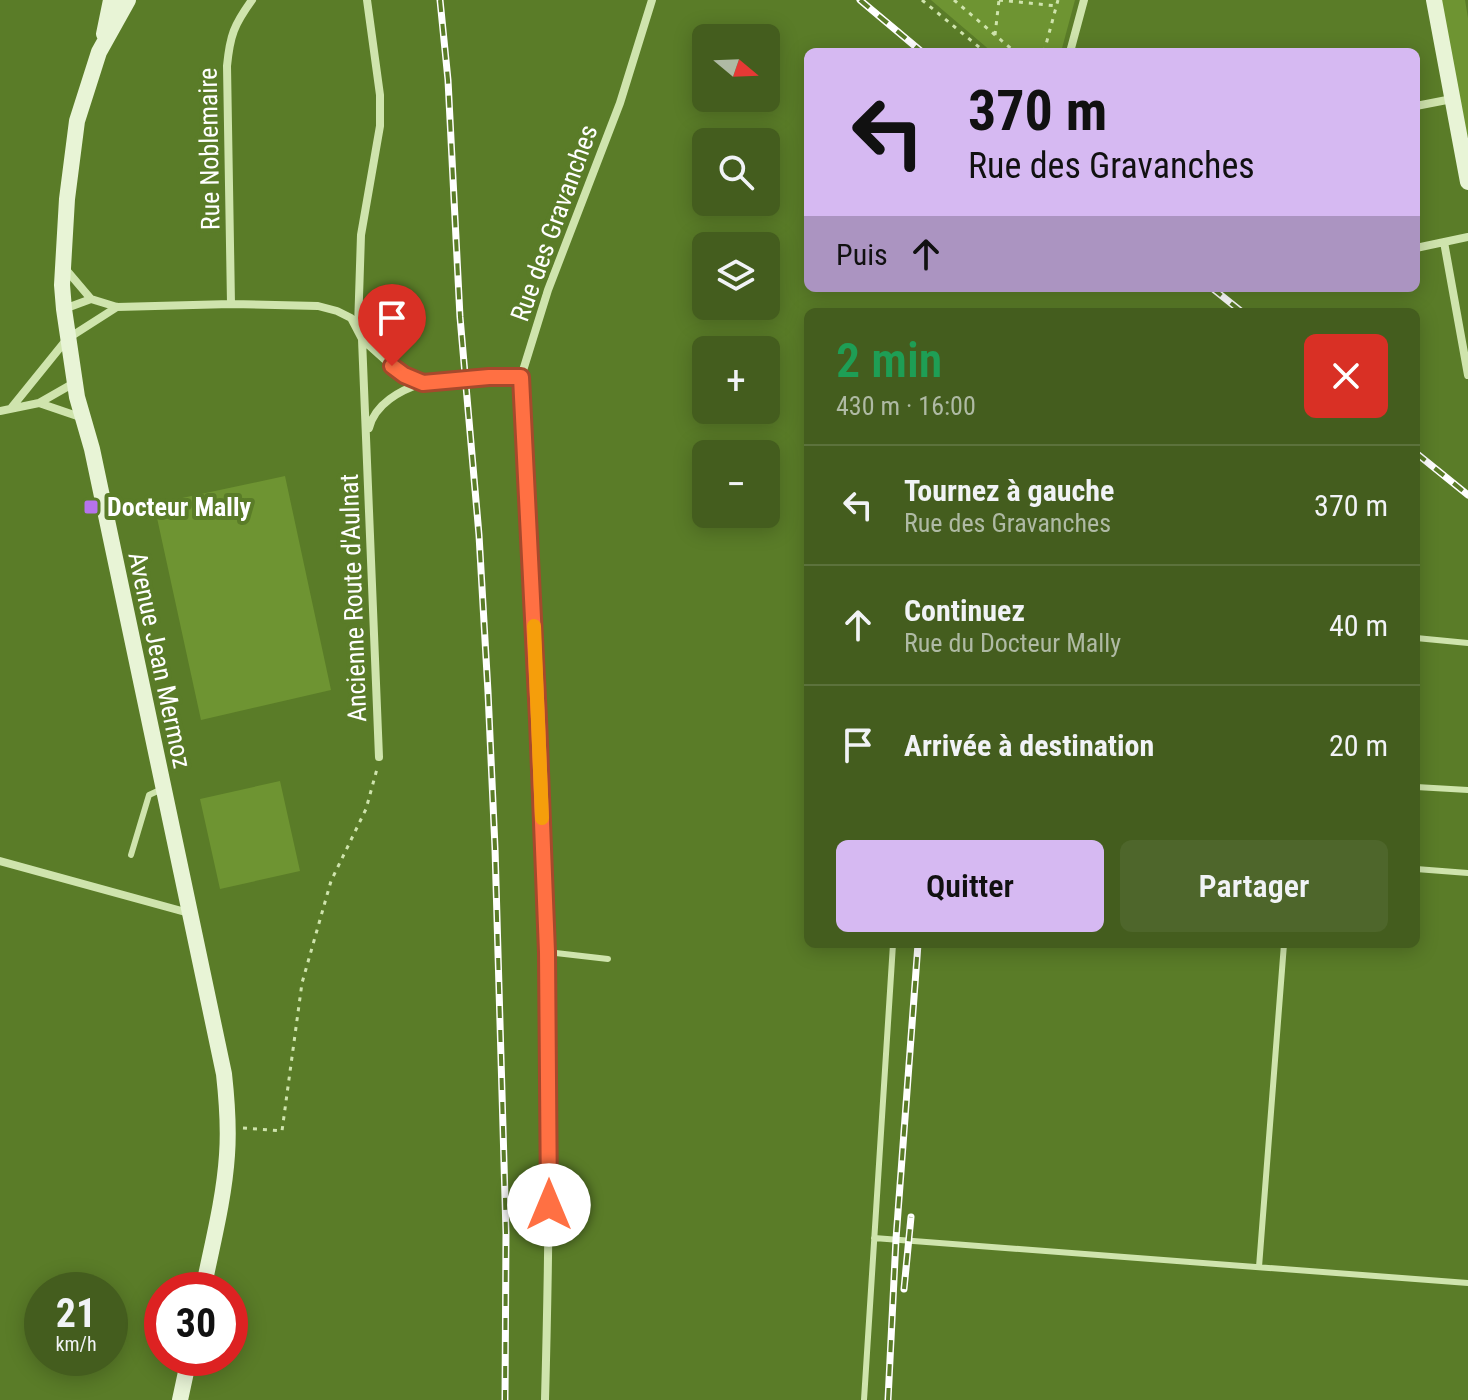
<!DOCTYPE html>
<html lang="fr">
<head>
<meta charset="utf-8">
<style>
  :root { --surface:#445d1e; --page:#4e662b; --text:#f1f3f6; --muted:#afbaa4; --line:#5c723c; --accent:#d6b9f2 }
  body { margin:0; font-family:"Roboto Condensed",sans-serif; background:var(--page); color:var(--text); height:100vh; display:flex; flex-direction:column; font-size:30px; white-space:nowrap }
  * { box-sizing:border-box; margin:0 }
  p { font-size:26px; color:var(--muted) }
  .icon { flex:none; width:44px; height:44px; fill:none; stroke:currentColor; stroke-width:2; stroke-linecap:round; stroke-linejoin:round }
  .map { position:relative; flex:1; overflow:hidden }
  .panel { position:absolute; left:804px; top:308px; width:616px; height:640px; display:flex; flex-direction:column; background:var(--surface); border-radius:12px; box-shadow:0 4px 20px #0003 }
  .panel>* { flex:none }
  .hud { position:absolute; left:804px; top:48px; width:616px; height:244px; border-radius:12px; box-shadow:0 4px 20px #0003; background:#d6b9f2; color:#111; overflow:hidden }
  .needle { width:52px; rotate:109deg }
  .tools { position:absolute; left:692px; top:24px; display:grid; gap:16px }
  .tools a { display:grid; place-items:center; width:88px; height:88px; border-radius:12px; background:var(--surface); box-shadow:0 4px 20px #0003; font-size:40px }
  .speed { position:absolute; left:24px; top:1272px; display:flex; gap:16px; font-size:40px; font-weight:700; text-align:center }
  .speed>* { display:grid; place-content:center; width:104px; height:104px; border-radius:50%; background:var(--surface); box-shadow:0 4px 20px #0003; line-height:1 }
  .speed small { font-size:20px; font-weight:400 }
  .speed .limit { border:12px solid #d22; background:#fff; color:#111 }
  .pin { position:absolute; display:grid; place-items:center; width:68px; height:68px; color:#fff; margin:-82px -34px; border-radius:50% 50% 50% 0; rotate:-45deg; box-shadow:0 0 8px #0007 }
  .pin .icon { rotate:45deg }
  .me { position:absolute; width:88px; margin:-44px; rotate:0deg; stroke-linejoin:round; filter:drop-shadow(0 0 6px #0008) }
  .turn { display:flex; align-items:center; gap:28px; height:168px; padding:0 32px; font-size:36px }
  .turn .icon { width:104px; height:104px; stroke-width:2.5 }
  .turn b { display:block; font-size:56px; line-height:68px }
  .then { display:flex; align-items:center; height:76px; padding:0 32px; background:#0003; gap:16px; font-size:30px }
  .round { display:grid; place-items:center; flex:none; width:84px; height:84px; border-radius:12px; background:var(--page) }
  .overview { display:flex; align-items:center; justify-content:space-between; height:136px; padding:0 32px }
  h1 { font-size:48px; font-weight:600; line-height:60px; color:#1e9e55 }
  .button { display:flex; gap:16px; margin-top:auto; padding:16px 32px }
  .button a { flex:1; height:92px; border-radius:12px; background:var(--accent); color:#111; font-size:32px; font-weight:600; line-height:92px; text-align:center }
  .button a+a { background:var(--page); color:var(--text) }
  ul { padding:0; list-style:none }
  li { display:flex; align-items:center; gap:24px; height:120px; padding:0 32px; border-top:2px solid var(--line) }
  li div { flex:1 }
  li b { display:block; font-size:30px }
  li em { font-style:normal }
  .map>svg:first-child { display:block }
  .green { fill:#6e9432 }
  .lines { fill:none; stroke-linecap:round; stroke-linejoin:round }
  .path { stroke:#cfe4ad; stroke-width:3; stroke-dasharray:4 6; stroke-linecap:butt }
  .service { stroke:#cfe4ad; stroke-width:6 }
  .minor { stroke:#cfe4ad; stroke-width:8 }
  .secondary { stroke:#e8f4d6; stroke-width:16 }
  .rail-casing { stroke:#fff; stroke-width:7 }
  .rail { stroke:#5a7c28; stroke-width:4; stroke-dasharray:12; stroke-linecap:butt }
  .route-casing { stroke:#a6492c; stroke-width:20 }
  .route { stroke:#ff7043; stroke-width:14 }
  .slow { stroke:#f59e0b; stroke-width:14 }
  .poi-dot { fill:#b673ec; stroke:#5a7c28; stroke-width:3 }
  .labels { text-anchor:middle; stroke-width:8; stroke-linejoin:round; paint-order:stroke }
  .street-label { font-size:26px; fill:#fff; stroke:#5a7c28 }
  .poi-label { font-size:26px; font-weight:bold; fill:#fff; stroke:#5a7c28; text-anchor:start }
</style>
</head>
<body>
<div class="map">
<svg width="1468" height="1400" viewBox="0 0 1468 1400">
  <rect width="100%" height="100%" fill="#5a7c28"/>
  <path class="green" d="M931,0H1075L1061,52H992Z
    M1441,0H1465L1468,18V141Z
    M285,476L331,690L201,720L154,504Z
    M280,781L300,871L220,889L200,799Z"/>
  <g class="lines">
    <path class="path" d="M922,0L985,52
      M954,0L1015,52
      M999,0L1057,6
      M995,35L999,0
      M1044,52L1058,0
      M243,1128L282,1131L302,983L331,881L366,809L377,769"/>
    <path class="service" d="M1416,638L1468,643
      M1416,787L1468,790
      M131,855L149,795L162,789
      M1416,869L1468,873
      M547,952L608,959
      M874,1238L1468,1283
      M1259,1267L1284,944
      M864,1400L893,944"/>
    <path class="minor" d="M1070,52L1084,0
      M1416,106L1452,99
      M1444,242L1468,375
      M1416,248L1468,237
      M63,266L91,299
      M231,304L227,66C230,35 234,25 252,0
      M64,309L91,299L117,307L231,304L318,306L337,311L351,318L362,339L392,366L404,375L423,383L489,377H521L548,290L620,103L652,0
      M358,328L361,235L380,126V95L367,0
      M362,339L379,757
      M521,377C531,568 543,760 547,952C551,1101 549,1251 545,1400
      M39,403L83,418
      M12,407L67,339L117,307
      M0,411L39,403L74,383
      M369,428C375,404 400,390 423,383
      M0,861L189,913"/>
    <path class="secondary" d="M128,0L99,52L77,121L67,199L62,285L64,309L77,397L92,449L224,1074C227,1101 229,1128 227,1155C224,1200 212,1245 203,1290
      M1434,0L1468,182
      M104,34L111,0
      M180,1400L189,1358"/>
    <defs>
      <path id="rail" d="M440,0L448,80L460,317L479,535L488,692L495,848L506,1233L505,1400
        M860,0L922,52
        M1212,288L1242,312
        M1416,453L1468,495
        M904,1289L911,1217
        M888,1400L896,1239L918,944"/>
    </defs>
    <use href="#rail" class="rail-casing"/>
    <use href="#rail" class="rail"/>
  </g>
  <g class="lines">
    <defs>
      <path id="route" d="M392,366L404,375L423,383L489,377H521L538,719L547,952L549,1205"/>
    </defs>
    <use href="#route" class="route-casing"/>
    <use href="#route" class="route"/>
    <path class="slow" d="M534,626L542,818"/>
  </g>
  <rect class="poi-dot" x="83" y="499" width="16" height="16" rx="4"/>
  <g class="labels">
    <g class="street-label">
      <text transform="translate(209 149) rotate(-91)" y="9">Rue Noblemaire</text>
      <text transform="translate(554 223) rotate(-70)" y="9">Rue des Gravanches</text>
      <text transform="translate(353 598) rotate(-92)" y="9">Ancienne Route d'Aulnat</text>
      <text transform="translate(160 660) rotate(78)" y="9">Avenue Jean Mermoz</text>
    </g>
    <g class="poi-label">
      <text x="107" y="516">Docteur Mally</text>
    </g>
  </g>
</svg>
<div class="tools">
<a><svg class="needle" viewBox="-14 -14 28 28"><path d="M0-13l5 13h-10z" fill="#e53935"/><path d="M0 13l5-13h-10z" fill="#afbaa4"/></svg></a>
<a><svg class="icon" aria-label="search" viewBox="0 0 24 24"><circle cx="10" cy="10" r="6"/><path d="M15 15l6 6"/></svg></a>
<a><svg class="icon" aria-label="layers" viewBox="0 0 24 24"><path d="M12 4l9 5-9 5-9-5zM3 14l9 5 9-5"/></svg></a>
<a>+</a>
<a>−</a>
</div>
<div class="speed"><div>21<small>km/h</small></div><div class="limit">30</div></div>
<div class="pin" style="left:392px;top:366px;background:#d93025"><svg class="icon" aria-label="arrive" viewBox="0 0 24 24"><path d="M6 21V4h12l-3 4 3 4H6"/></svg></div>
<svg class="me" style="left:549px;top:1205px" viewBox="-20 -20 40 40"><circle r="19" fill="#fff"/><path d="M0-13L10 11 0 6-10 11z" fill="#ff7043"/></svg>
<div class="hud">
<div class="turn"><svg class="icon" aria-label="left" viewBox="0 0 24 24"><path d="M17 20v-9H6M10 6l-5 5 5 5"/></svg><div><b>370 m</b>Rue des Gravanches</div></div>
<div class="then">Puis<svg class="icon" aria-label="ahead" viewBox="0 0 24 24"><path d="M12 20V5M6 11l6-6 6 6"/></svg></div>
</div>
<section class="panel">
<div class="overview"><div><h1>2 min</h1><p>430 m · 16:00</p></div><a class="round" style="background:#d93025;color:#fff"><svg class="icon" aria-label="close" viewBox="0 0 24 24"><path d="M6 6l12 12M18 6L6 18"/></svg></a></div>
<ul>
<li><svg class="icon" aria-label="left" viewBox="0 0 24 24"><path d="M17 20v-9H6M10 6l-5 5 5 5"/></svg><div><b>Tournez à gauche</b><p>Rue des Gravanches</p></div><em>370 m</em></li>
<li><svg class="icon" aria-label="ahead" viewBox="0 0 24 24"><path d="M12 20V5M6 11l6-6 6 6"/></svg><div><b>Continuez</b><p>Rue du Docteur Mally</p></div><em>40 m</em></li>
<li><svg class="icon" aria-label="arrive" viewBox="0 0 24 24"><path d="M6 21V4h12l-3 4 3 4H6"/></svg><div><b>Arrivée à destination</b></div><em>20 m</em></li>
</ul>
<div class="button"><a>Quitter</a><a>Partager</a></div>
</section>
</div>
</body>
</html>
